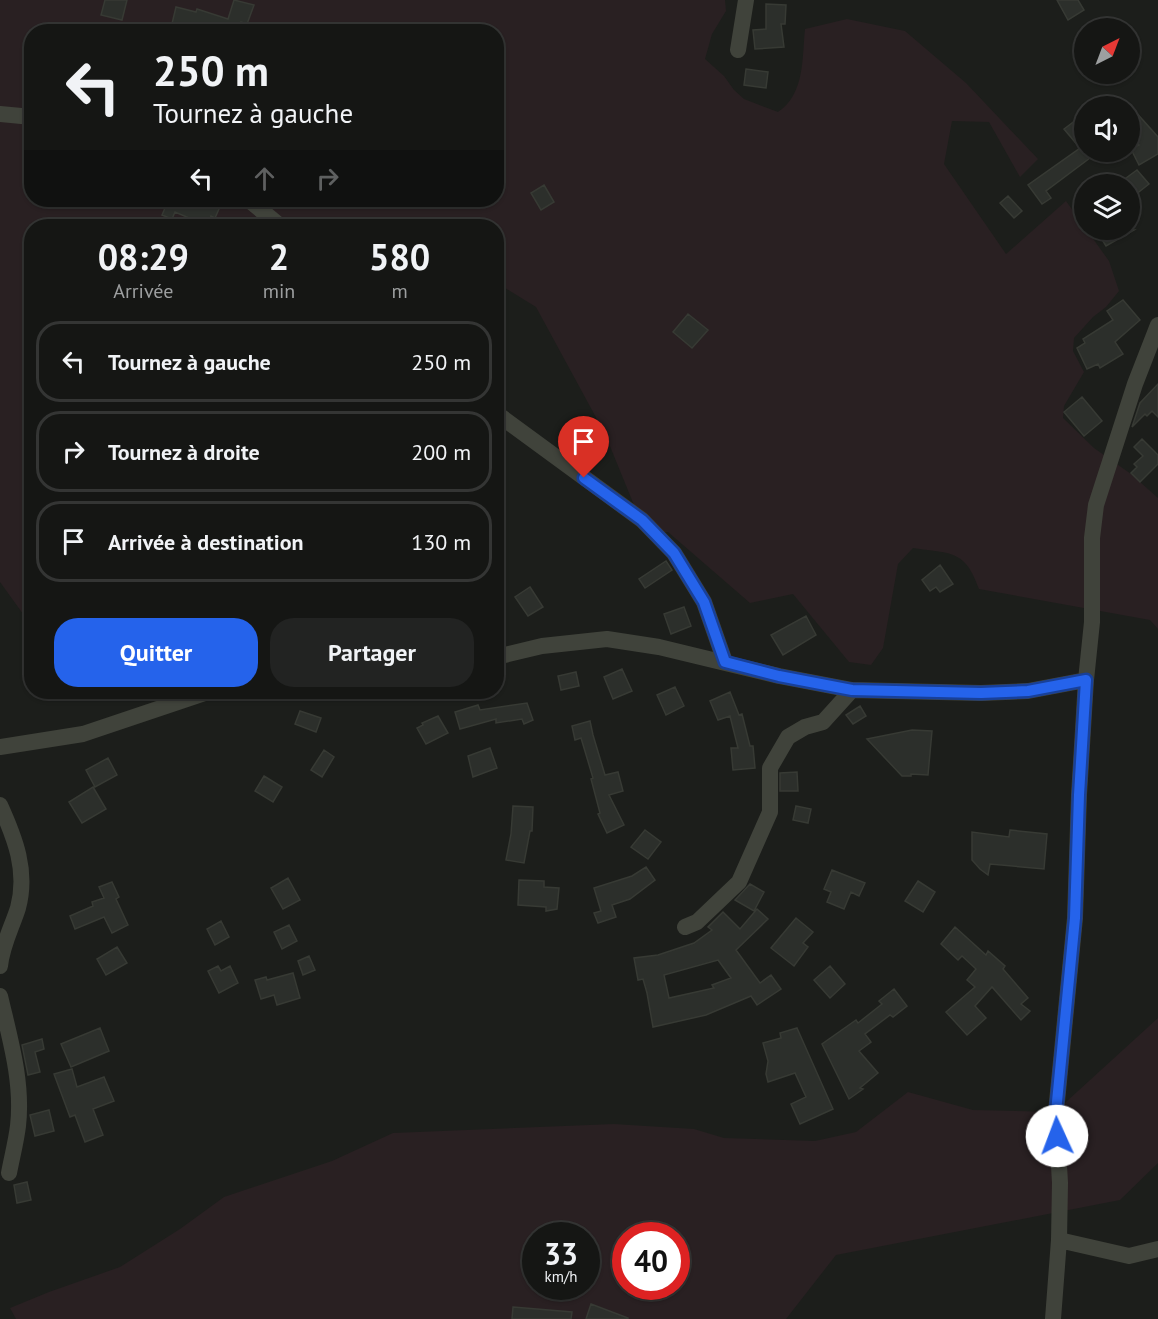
<!DOCTYPE html>
<html lang="fr">
<head>
<meta charset="utf-8">
<style>
  :root { --surface:#151614; --page:#222322; --text:#f1f3f6; --muted:#9d9fa0; --line:#343534; --accent:#2563eb }
  body { margin:0; font-family:"PT Sans",sans-serif; background:var(--page); color:var(--text); height:100vh; display:flex; flex-direction:column; font-size:22px; white-space:nowrap }
  * { box-sizing:border-box; margin:0 }
  p { font-size:20px; color:var(--muted) }
  .icon { flex:none; width:33px; height:33px; fill:none; stroke:currentColor; stroke-width:2; stroke-linecap:round; stroke-linejoin:round }
  .map { position:relative; flex:1; overflow:hidden }
  .panel { position:absolute; left:24px; top:219px; width:480px; height:480px; display:flex; flex-direction:column; background:var(--surface); border-radius:24px; box-shadow:0 2px 4px #0004,0 0 0 2px var(--line) }
  .panel>* { flex:none }
  .guide { position:absolute; left:24px; top:24px; width:480px; height:183px; border-radius:24px; box-shadow:0 2px 4px #0004,0 0 0 2px var(--line); background:#151614; color:var(--text); overflow:hidden }
  .needle { width:39px; rotate:42deg }
  .controls { position:absolute; left:1074px; top:18px; display:grid; gap:12px }
  .controls a { display:grid; place-items:center; width:66px; height:66px; border-radius:50%; background:var(--surface); box-shadow:0 2px 4px #0004,0 0 0 2px var(--line); font-size:30px }
  .speed { position:absolute; left:522px; top:1222px; display:flex; gap:12px; font-size:30px; font-weight:700; text-align:center }
  .speed>* { display:grid; place-content:center; width:78px; height:78px; border-radius:50%; background:var(--surface); box-shadow:0 2px 4px #0004,0 0 0 2px var(--line); line-height:1 }
  .speed small { font-size:15px; font-weight:400 }
  .speed .limit { border:9px solid #d22; background:#fff; color:#111 }
  .pin { position:absolute; display:grid; place-items:center; width:51px; height:51px; color:#fff; margin:-62px -26px; border-radius:50% 50% 50% 0; rotate:-45deg; box-shadow:0 0 6px #0007 }
  .pin .icon { rotate:45deg }
  .me { position:absolute; width:66px; margin:-33px; rotate:358deg; stroke-linejoin:round; filter:drop-shadow(0 0 4px #0008) }
  .turn { display:flex; align-items:center; gap:21px; height:126px; padding:0 30px; font-size:27px }
  .turn .icon { width:78px; height:78px; stroke-width:2.5 }
  .turn b { display:block; font-size:42px; line-height:51px }
  .lanes { display:flex; align-items:center; height:57px; padding:0 30px; background:#0003; justify-content:center; gap:30px; direction:ltr }
  .lanes .off { opacity:.35 }
  .eta { display:flex; justify-content:space-evenly; align-items:center; height:102px; text-align:center }
  .eta b { font-size:36px; font-weight:700; line-height:42px }
  .primary-button { display:flex; gap:12px; margin-top:auto; padding:12px 30px }
  .primary-button a { flex:1; height:69px; border-radius:24px; background:var(--accent); color:#fff; font-size:24px; font-weight:700; line-height:69px; text-align:center }
  .primary-button a+a { background:var(--page); color:var(--text) }
  ul { padding:0; list-style:none }
  li { display:flex; align-items:center; gap:18px; height:81px; margin:0 12px 9px; padding:0 18px; border:3px solid var(--line); border-radius:24px }
  li div { flex:1 }
  li b { display:block; font-size:22px }
  li em { font-style:normal }
  .map>svg:first-child { display:block }
  .green { fill:#292022; fill-rule:evenodd }
  .building { fill:#2c2f2b; stroke:#373a34; stroke-width:1.5; fill-rule:evenodd }
  .lines { fill:none; stroke-linecap:round; stroke-linejoin:round }
  .minor { stroke:#40433b; stroke-width:16 }
  .route-casing { stroke:#184099; stroke-width:15 }
  .route { stroke:#2563eb; stroke-width:10 }
</style>
</head>
<body>
<div class="map">
<svg width="1158" height="1319" viewBox="0 0 1158 1319">
  <rect width="100%" height="100%" fill="#1c1e1b"/>
  <path class="green" d="M0,0H725L726,11L712,34L705,59L724,76L734,90L744,99L778,112C805,94 802,58 805,29L847,19L905,31L966,83L1038,159L1020,177L989,122L952,121L944,164L1006,254L1066,201L1109,261L1119,291L1106,307L1093,317L1074,338L1073,351L1084,372L1064,406L1063,418L1094,448L1131,474L1158,498V629L1150,620L979,589C965,549 951,554 913,548L898,564L883,648L871,665L849,662L793,594L750,603L668,532H645L605,434L536,307L497,283L496,226H32L31,625L0,582ZM32,32H496V200H32Z
    M1158,1018V1163L1120,1200L836,1255L786,1319H16L10,1308L49,1292L120,1267L180,1229L224,1197L332,1161L393,1133L614,1124L694,1129L724,1138L815,1141L856,1132L908,1092L973,1110L1055,1112ZM536,1236H586V1287H536ZM626,1236H676V1287H626Z"/>
  <path class="building" d="M105,0H127L122,20L101,15Z
    M234,0L254,5L247,24L241,22L237,32H198L189,29V32H170L176,7L196,12L197,9L228,19Z
    M1057,0H1078L1084,10L1068,20Z
    M766,4L786,5L785,24H781L784,47L755,49L753,30L766,29Z
    M746,69L768,72L766,88L744,85Z
    M1130,109L1133,114V109L1158,137V154L1139,165L1131,149L1139,145L1130,134Z
    M1076,120L1084,130V152L1090,158L1046,191L1051,198L1042,204L1028,185L1080,148L1064,129Z
    M1137,170L1149,184L1130,199V184H1118Z
    M544,185L554,202L541,210L531,193Z
    M1008,196L1022,211L1014,218L1000,203Z
    M144,200H223L215,218L211,216L208,226L175,212L172,219L162,215L165,208Z
    M1096,230H1134L1106,246Z
    M1123,300L1140,320L1115,342L1123,354L1100,368L1098,364L1087,369L1077,348L1085,343L1083,339L1113,320L1107,311Z
    M688,314L708,330L692,348L673,332Z
    M1158,384V417L1152,411L1147,416L1145,414L1132,427L1140,403Z
    M1082,397L1102,421L1084,436L1064,412Z
    M1142,439L1158,455V464L1140,482L1131,473L1137,467L1134,464L1143,456L1134,447Z
    M666,561L672,570L645,588L639,579Z
    M940,565L953,584L940,592L936,587L930,591L922,580Z
    M530,587L543,607L528,616L515,597Z
    M684,607L691,626L671,634L664,614Z
    M806,616L816,635L783,655L771,635Z
    M622,669L632,691L613,699L604,677Z
    M576,672L579,686L561,690L558,676Z
    M675,687L684,706L666,715L657,695Z
    M730,692L739,715L742,714L750,746H753L755,768L733,770L731,748H738L730,716L718,720L710,701Z
    M527,703L533,720L524,724L522,719L496,723V719L460,729L455,712L478,705L480,710Z
    M860,706L866,716L853,724L846,715Z
    M300,711L321,718L316,732L295,724Z
    M438,716L448,733L426,744L417,728L423,725L422,723Z
    M590,721L593,735L605,775L618,772L623,791L609,795L624,825L607,833L598,814L600,813L591,779L593,778L581,738L575,740L572,726Z
    M912,730L932,731L928,775L911,774V776H902L867,739Z
    M490,748L497,768L473,777L468,756Z
    M324,750L334,757L322,777L311,770Z
    M108,758L117,775L95,787L86,770Z
    M797,772L798,791H780V773Z
    M264,776L282,787L273,802L255,791Z
    M93,787L106,809L82,823L69,802Z
    M513,806L533,807L532,831H530L524,863L506,860L511,834Z
    M796,806L811,809L808,823L793,820Z
    M645,830L661,842L648,859L631,847Z
    M1010,830L1047,834L1044,869L990,864L988,875L980,869L972,860V832L1009,837Z
    M646,867L655,880L630,899L612,905L616,917L598,923L594,913L601,911L594,888L632,876Z
    M832,870L865,883L859,896L851,892L844,909L827,902L831,892L824,889Z
    M288,878L300,900L283,909L271,888Z
    M519,880L544,881V887L559,888L557,909L546,911V907L518,905Z
    M918,881L935,892L923,912L905,901Z
    M112,882L119,897L116,899L128,925L112,933L104,917L75,929L70,916L93,906L92,902L104,898L99,887Z
    M750,884L764,892L754,911L735,900Z
    M757,909L768,919L736,950L760,983L771,975L781,989L757,1005L751,996L706,1015L653,1027L647,993L643,979L638,980L634,958L658,955L694,943L712,930L708,927L723,912L740,929ZM718,960L731,978L712,985L714,988L669,998L664,975Z
    M796,918L813,932L803,943L808,947L794,966L771,948Z
    M221,921L229,937L215,945L207,929Z
    M289,925L297,941L282,949L274,932Z
    M955,927L986,955L988,951L1005,966L1003,969L1028,998L1021,1004L1030,1011L1021,1020L992,987L975,1006L986,1018L967,1035L946,1012L975,987L967,980L976,969L962,956L958,960L941,944Z
    M117,947L127,963L106,975L97,959Z
    M309,956L315,970L303,975L298,961Z
    M218,966L221,971L230,966L238,983L219,993L208,971Z
    M830,966L845,984L830,998L814,980Z
    M293,973L300,998L277,1005L274,995L261,999L255,980L266,977L267,980Z
    M894,989L907,1006L893,1017L890,1015L865,1034L871,1042L859,1051L878,1073L860,1088L863,1089L849,1099L822,1044L856,1020L858,1023L882,1004L879,1001Z
    M100,1028L109,1051L71,1067L61,1044Z
    M797,1028L833,1109L800,1124L791,1104L806,1097L795,1073L768,1082L766,1074L768,1061L763,1043L781,1038L780,1033Z
    M42,1039L44,1049L35,1052L40,1072L28,1075L22,1045Z
    M72,1069L77,1087L104,1077L114,1101L93,1109L103,1135L85,1142L75,1115L70,1117L54,1074Z
    M49,1110L54,1131L35,1136L30,1115Z
    M27,1182L31,1200L17,1203L14,1185Z
    M591,1304L628,1318V1319H586Z
    M513,1307L572,1312L571,1319H512Z"/>
  <g class="lines">
    <path class="minor" d="M738,50L746,0
      M0,114L32,117
      M249,200L280,226
      M496,413L642,520L674,553L704,602L725,662
      M496,657L542,646L607,639L659,647L779,676L852,690L981,693L1028,691L1086,680
      M0,747L83,734L208,692
      M0,805C15,838 28,871 18,908C12,927 2,945 0,966
      M685,927L697,922L739,882L770,812V768L788,737L805,727L823,722L852,690
      M0,996C10,1039 23,1082 18,1126C16,1142 12,1157 9,1173
      M1059,1240L1129,1256L1158,1249
      M1053,1319L1059,1240L1060,1183L1056,1112L1075,918L1079,795L1086,680L1092,622V538L1096,505L1135,384L1158,325"/>
  </g>
  <g class="lines">
    <defs>
      <path id="route" d="M584,478L642,520L674,553L704,602L725,662L779,676L852,690L981,693L1028,691L1086,680L1079,795L1075,918L1056,1112L1057,1136"/>
    </defs>
    <use href="#route" class="route-casing"/>
    <use href="#route" class="route"/>
  </g>
</svg>
<div class="controls">
<a><svg class="needle" viewBox="-14 -14 28 28"><path d="M0-13l5 13h-10z" fill="#e53935"/><path d="M0 13l5-13h-10z" fill="#9d9fa0"/></svg></a>
<a><svg class="icon" aria-label="sound" viewBox="0 0 24 24"><path d="M4 9h4l5-4v14l-5-4H4zM17 9q2 3 0 6"/></svg></a>
<a><svg class="icon" aria-label="layers" viewBox="0 0 24 24"><path d="M12 4l9 5-9 5-9-5zM3 14l9 5 9-5"/></svg></a>
</div>
<div class="speed"><div>33<small>km/h</small></div><div class="limit">40</div></div>
<div class="pin" style="left:584px;top:478px;background:#d93025"><svg class="icon" aria-label="arrive" viewBox="0 0 24 24"><path d="M6 21V4h12l-3 4 3 4H6"/></svg></div>
<svg class="me" style="left:1057px;top:1136px" viewBox="-20 -20 40 40"><circle r="19" fill="#fff"/><path d="M0-13L10 11 0 6-10 11z" fill="#2563eb"/></svg>
<div class="guide">
<div class="turn"><svg class="icon" aria-label="left" viewBox="0 0 24 24"><path d="M17 20v-9H6M10 6l-5 5 5 5"/></svg><div><b>250 m</b>Tournez à gauche</div></div>
<div class="lanes"><svg class="icon" aria-label="left" viewBox="0 0 24 24"><path d="M17 20v-9H6M10 6l-5 5 5 5"/></svg><svg class="icon off" aria-label="ahead" viewBox="0 0 24 24"><path d="M12 20V5M6 11l6-6 6 6"/></svg><svg class="icon off" aria-label="right" viewBox="0 0 24 24"><path d="M7 20v-9h11M14 6l5 5-5 5"/></svg></div>
</div>
<section class="panel">
<div class="eta">
<div><b>08:29</b><p>Arrivée</p></div>
<div><b>2</b><p>min</p></div>
<div><b>580</b><p>m</p></div>
</div>
<ul>
<li><svg class="icon" aria-label="left" viewBox="0 0 24 24"><path d="M17 20v-9H6M10 6l-5 5 5 5"/></svg><div><b>Tournez à gauche</b></div><em>250 m</em></li>
<li><svg class="icon" aria-label="right" viewBox="0 0 24 24"><path d="M7 20v-9h11M14 6l5 5-5 5"/></svg><div><b>Tournez à droite</b></div><em>200 m</em></li>
<li><svg class="icon" aria-label="arrive" viewBox="0 0 24 24"><path d="M6 21V4h12l-3 4 3 4H6"/></svg><div><b>Arrivée à destination</b></div><em>130 m</em></li>
</ul>
<div class="primary-button"><a>Quitter</a><a>Partager</a></div>
</section>
</div>
</body>
</html>
